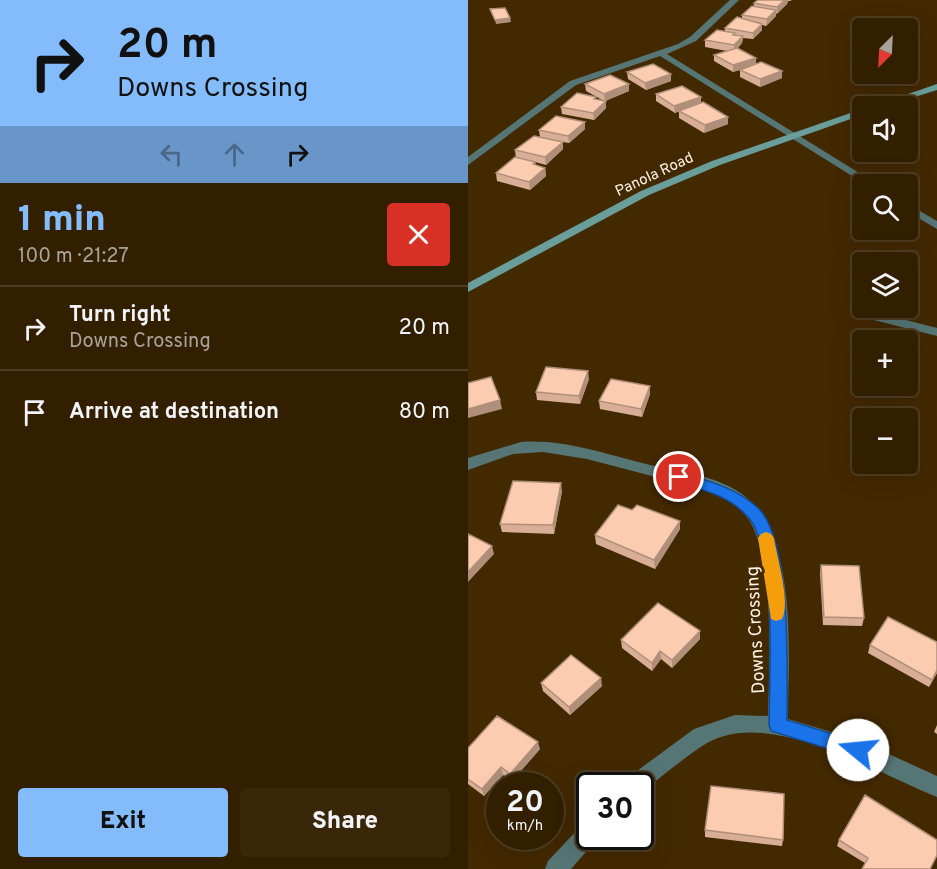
<!DOCTYPE html>
<html lang="en">
<head>
<meta charset="utf-8">
<style>
  :root { --surface:#321f00; --page:#3a270a; --text:#f1f3f6; --muted:#a8a299; --line:#4d3d22; --accent:#84bcfb }
  body { margin:0; font-family:Overpass,sans-serif; background:var(--page); color:var(--text); height:100vh; display:flex; flex-direction:column; font-size:22px; white-space:nowrap }
  * { box-sizing:border-box; margin:0 }
  p { font-size:20px; color:var(--muted) }
  .icon { flex:none; width:33px; height:33px; fill:none; stroke:currentColor; stroke-width:2; stroke-linecap:round; stroke-linejoin:round }
  .map { position:relative; flex:1; overflow:hidden }
  .side { display:flex; flex-direction:column; background:var(--surface); width:468px }
  .side>* { flex:none }
  .hud { background:#84bcfb; color:#111; overflow:hidden }
  .needle { width:39px; rotate:204deg }
  .fabs { position:absolute; left:384px; top:18px; display:grid; gap:12px }
  .fabs a { display:grid; place-items:center; width:66px; height:66px; border-radius:6px; background:var(--surface); box-shadow:0 6px 24px #0002,0 0 0 2px var(--line); font-size:30px }
  .speed { position:absolute; left:18px; top:772px; display:flex; gap:12px; font-size:30px; font-weight:700; text-align:center }
  .speed>* { display:grid; place-content:center; width:78px; height:78px; border-radius:50%; background:var(--surface); box-shadow:0 6px 24px #0002,0 0 0 2px var(--line); line-height:1 }
  .speed small { font-size:15px; font-weight:400 }
  .speed .limit { border:3px solid #111; border-radius:9px; background:#fff; color:#111 }
  .pin { position:absolute; display:grid; place-items:center; width:51px; height:51px; color:#fff; margin:-26px; border:3px solid #fff; border-radius:50%; box-shadow:0 2px 6px #0007 }
  .me { position:absolute; width:66px; margin:-33px; rotate:287deg; stroke-linejoin:round; filter:drop-shadow(0 0 4px #0008) }
  .turn { display:flex; align-items:center; gap:21px; height:126px; padding:0 18px; font-size:27px }
  .turn .icon { width:78px; height:78px; stroke-width:2.5 }
  .turn b { display:block; font-size:42px; line-height:51px }
  .lanes { display:flex; align-items:center; height:57px; padding:0 18px; background:#0003; justify-content:center; gap:30px; direction:ltr }
  .lanes .off { opacity:.35 }
  .round { display:grid; place-items:center; flex:none; width:63px; height:63px; border-radius:6px; background:var(--page) }
  .head { display:flex; align-items:center; justify-content:space-between; height:102px; padding:0 18px }
  h1 { font-size:36px; font-weight:800; line-height:45px; color:var(--accent) }
  .action { display:flex; gap:12px; margin-top:auto; padding:12px 18px }
  .action a { flex:1; height:69px; border-radius:6px; background:var(--accent); color:#111; font-size:24px; font-weight:800; line-height:69px; text-align:center }
  .action a+a { background:var(--page); color:var(--text) }
  ul { padding:0; list-style:none }
  li { display:flex; align-items:center; gap:18px; height:84px; padding:0 18px; border-top:2px solid var(--line) }
  li div { flex:1 }
  li b { display:block; font-size:22px }
  li em { font-style:normal }
  main { display:flex; flex:1; min-height:0 }
  .map>svg:first-child { display:block }
  .lines { fill:none; stroke-linecap:round; stroke-linejoin:round }
  .minor { fill:#567675; fill-rule:evenodd }
  .secondary { fill:#699e9b; fill-rule:evenodd }
  .wall { fill:#d8af96 }
  .shaded-wall { fill:#b08f7a }
  .building { fill:#fbccaf; stroke:#b08f7a; stroke-width:1.5 }
  .route { fill:#1a73e8; stroke:#114b97; stroke-width:1.5 }
  .slow { fill:#f59e0b }
  .labels { text-anchor:middle; stroke-width:6; stroke-linejoin:round; paint-order:stroke }
  .far-street-label { font-size:15px; fill:#fdf3e7; stroke:#432900 }
  .street-label { font-size:18px; fill:#fdf3e7; stroke:#432900 }
</style>
</head>
<body>
<main>
<section class="side">
<div class="hud">
<div class="turn"><svg class="icon" aria-label="right" viewBox="0 0 24 24"><path d="M7 20v-9h11M14 6l5 5-5 5"/></svg><div><b>20 m</b>Downs Crossing</div></div>
<div class="lanes"><svg class="icon off" aria-label="left" viewBox="0 0 24 24"><path d="M17 20v-9H6M10 6l-5 5 5 5"/></svg><svg class="icon off" aria-label="ahead" viewBox="0 0 24 24"><path d="M12 20V5M6 11l6-6 6 6"/></svg><svg class="icon" aria-label="right" viewBox="0 0 24 24"><path d="M7 20v-9h11M14 6l5 5-5 5"/></svg></div>
</div>
<div class="head"><div><h1>1 min</h1><p>100 m · 21:27</p></div><a class="round" style="background:#d93025;color:#fff"><svg class="icon" aria-label="close" viewBox="0 0 24 24"><path d="M6 6l12 12M18 6L6 18"/></svg></a></div>
<ul>
<li><svg class="icon" aria-label="right" viewBox="0 0 24 24"><path d="M7 20v-9h11M14 6l5 5-5 5"/></svg><div><b>Turn right</b><p>Downs Crossing</p></div><em>20 m</em></li>
<li><svg class="icon" aria-label="arrive" viewBox="0 0 24 24"><path d="M6 21V4h12l-3 4 3 4H6"/></svg><div><b>Arrive at destination</b></div><em>80 m</em></li>
</ul>
<div class="action"><a>Exit</a><a>Share</a></div>
</section>
<div class="map">
<svg width="469" height="869" viewBox="0 0 469 869">
  <rect width="100%" height="100%" fill="#432900"/>
  <g class="lines">
    <path class="minor" d="M262,0H271L228,41L199,54L409,184H397L192,56L108,85L0,165V157L102,81L210,44L222,37Z
      M440,204L469,221V229L440,212Z
      M403,311L469,328V336L398,318L396,315L398,312Z
      M53,442C96,439 137,454 178,464C207,471 240,474 266,489C332,525 320,654 320,719L390,740L469,776V797C408,773 303,707 239,743C216,757 194,777 172,793V786H155L158,779L226,729L267,715L300,716C301,669 308,552 278,516C270,506 257,498 245,492L119,459L75,452L45,454L0,470V458Z
      M122,822V837H131L103,869H77L80,861L114,825Z"/>
    <path class="secondary" d="M469,84V90L418,106H405Z
      M394,109V115L252,165L181,195L0,292V283L173,191L244,161Z"/>
  </g>
  <path class="wall" d="M290,0H324L322,1H320L319,4L308,14V16L298,26L294,25V30L285,39L275,38L274,43L270,48L288,58V64L314,78L292,87L272,77V70L277,68L265,72L246,61V55L259,51L237,47V40L257,31V28L274,19V15L286,6V3Z
    M159,72L203,81L178,90L160,79Z
    M117,84H161V91L137,101L138,108L126,120L94,114L93,107L128,99L136,101L118,91Z
    M188,94L233,97V103L260,117V124L236,133L211,118V111L207,113L188,101Z
    M117,129L101,143L95,142V149L78,165L67,162L68,165L77,168L78,176L62,190L29,181L28,173L48,158L47,150L72,137L71,130Z
    M121,379L112,404L69,400L68,392Z
    M182,386V394L174,417L132,409L131,401Z
    M94,491L86,534L34,532L32,524Z
    M212,529L187,569L128,544L127,535Z
    M353,565L396,618L394,626L355,625L352,573Z
    M232,631V639L204,668L193,659L184,671L154,648L153,640Z
    M469,642V673L461,687L400,653L402,645Z
    M73,683L134,686L102,715L75,691Z
    M469,725V734L466,732Z
    M0,748L72,749L44,781L35,775L16,796L0,784Z
    M237,830L315,840L314,846L237,837Z
    M371,840L462,869L397,863L369,846Z"/>
  <path class="shaded-wall" d="M317,0H320L319,4L309,14V7Z
    M308,10V16L298,26L299,19Z
    M42,18L43,22L28,24L27,20Z
    M294,24V30L285,39V33Z
    M275,36L274,43L266,52V45Z
    M288,58V65L265,72V65Z
    M314,71V78L292,87V79Z
    M203,74V81L178,90L177,83Z
    M161,84V91L137,101L136,94Z
    M233,97V104L207,113L206,106Z
    M138,101V108L126,120L125,113Z
    M260,117V124L236,133L237,125Z
    M117,122V129L101,143L100,136Z
    M95,142V149L78,165L77,157Z
    M77,168L78,176L62,190L61,182Z
    M120,371L121,379L112,404L111,396Z
    M182,386V394L174,417L173,409Z
    M32,400L34,409L0,418V409Z
    M93,483L94,491L86,534L85,525Z
    M212,521V529L187,569L186,560Z
    M24,546L26,554L0,582V572Z
    M232,631V639L204,668V660Z
    M192,651L193,659L184,671V663Z
    M469,670V673L461,687L464,680Z
    M133,678L134,686L102,715L101,707Z
    M70,742L72,749L44,781L42,774Z
    M33,767L35,775L16,796L14,789Z"/>
  <path class="building" d="M290,0H317L309,7L286,3Z
    M284,6L308,10L299,19L274,15Z
    M37,8L42,18L27,20L22,9Z
    M269,17L294,24L285,33L257,28Z
    M249,30L267,33L265,35L275,36L266,45L237,40Z
    M269,48L288,58L265,65L246,55Z
    M293,62L314,71L292,79L272,70Z
    M185,64L203,74L177,83L159,72Z
    M142,75L161,84L136,94L117,84Z
    M214,86L233,97L206,106L188,94Z
    M109,93L128,97L126,99L138,101L125,113L93,107Z
    M235,102L260,117L237,125L211,111Z
    M88,116L117,122L100,136L71,130Z
    M66,136L95,142L77,157L47,150Z
    M47,157L67,162L65,164L77,168L61,182L28,173Z
    M78,367L120,371L111,396L68,392Z
    M23,377L32,400L0,409V383Z
    M143,379L182,386L173,409L131,401Z
    M45,481L93,483L85,525L32,524Z
    M150,505L164,510L169,505L212,521L186,560L127,535Z
    M0,534L24,546L0,572Z
    M353,565L391,566L396,618L356,617Z
    M190,603L232,631L204,660L192,651L184,663L153,640Z
    M420,617L469,642V670L464,680L402,645Z
    M103,655L133,678L101,707L73,683Z
    M29,716L70,742L42,774L33,767L14,789L0,779V748Z
    M243,786L316,794L315,840L237,830Z
    M397,795L469,840V855L462,869H394L400,858L371,840Z"/>
  <path class="route" d="M211,472C240,481 267,487 290,508C324,541 319,672 319,720L397,744L400,750L397,756L390,758L303,731L301,725C301,679 310,551 280,517C261,495 232,489 206,481L204,477Z"/>
  <path class="slow" d="M298,532L303,534L306,538C309,558 323,602 314,619L308,621L303,619L290,538L293,534Z"/>
  <g class="labels">
    <g class="far-street-label">
      <text transform="translate(186 174) rotate(-25)" y="5">Panola Road</text>
    </g>
    <g class="street-label">
      <text transform="translate(287 630) rotate(-93)" y="6">Downs Crossing</text>
    </g>
  </g>
</svg>
<div class="fabs">
<a><svg class="needle" viewBox="-14 -14 28 28"><path d="M0-13l5 13h-10z" fill="#e53935"/><path d="M0 13l5-13h-10z" fill="#a8a299"/></svg></a>
<a><svg class="icon" aria-label="sound" viewBox="0 0 24 24"><path d="M4 9h4l5-4v14l-5-4H4zM17 9q2 3 0 6"/></svg></a>
<a><svg class="icon" aria-label="search" viewBox="0 0 24 24"><circle cx="10" cy="10" r="6"/><path d="M15 15l6 6"/></svg></a>
<a><svg class="icon" aria-label="layers" viewBox="0 0 24 24"><path d="M12 4l9 5-9 5-9-5zM3 14l9 5 9-5"/></svg></a>
<a>+</a>
<a>−</a>
</div>
<div class="speed"><div>20<small>km/h</small></div><div class="limit">30</div></div>
<div class="pin" style="left:211px;top:477px;background:#d93025"><svg class="icon" aria-label="arrive" viewBox="0 0 24 24"><path d="M6 21V4h12l-3 4 3 4H6"/></svg></div>
<svg class="me" style="left:390px;top:750px" viewBox="-20 -20 40 40"><circle r="19" fill="#fff"/><path d="M0-13L10 11 0 6-10 11z" fill="#1a73e8"/></svg>
</div>
</main>
</body>
</html>
